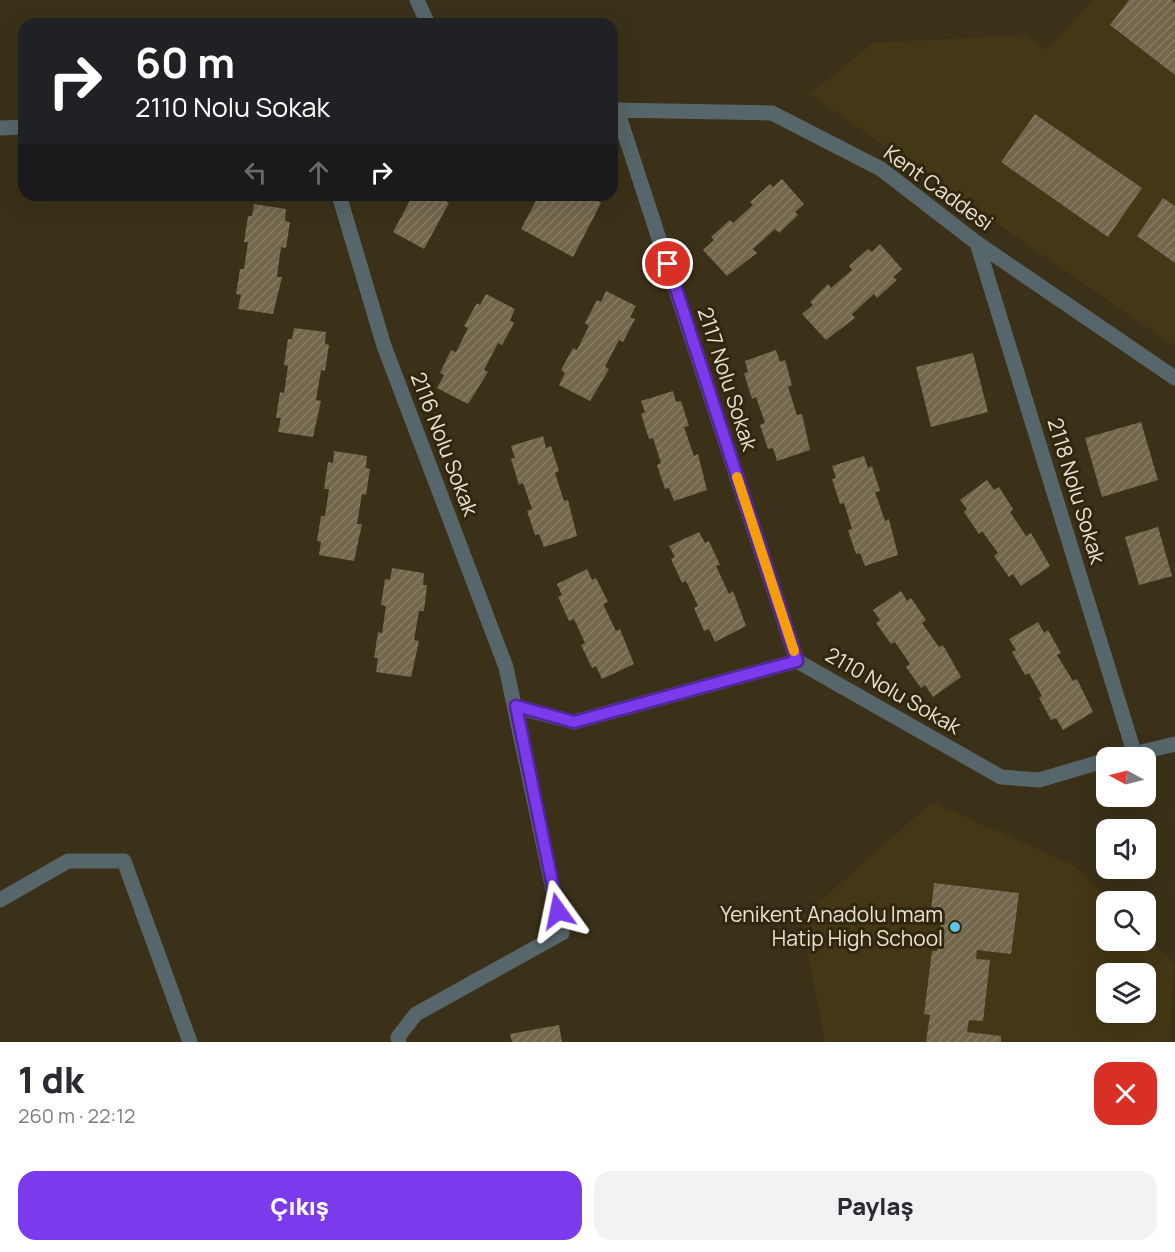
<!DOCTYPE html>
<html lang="tr">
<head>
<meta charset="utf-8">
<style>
  :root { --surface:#fff; --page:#f2f2f3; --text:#2b2b33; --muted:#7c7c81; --accent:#7c3aed }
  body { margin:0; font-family:Manrope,sans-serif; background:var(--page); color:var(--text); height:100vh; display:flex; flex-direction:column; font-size:22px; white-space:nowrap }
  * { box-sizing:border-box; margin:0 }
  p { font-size:20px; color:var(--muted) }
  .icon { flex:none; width:33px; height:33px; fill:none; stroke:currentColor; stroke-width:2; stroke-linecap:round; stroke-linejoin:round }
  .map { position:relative; height:1042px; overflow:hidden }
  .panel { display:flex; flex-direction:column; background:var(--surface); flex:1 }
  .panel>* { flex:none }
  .guide { position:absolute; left:18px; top:18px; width:600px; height:183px; border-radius:18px; box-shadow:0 6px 24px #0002; background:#202124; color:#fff; overflow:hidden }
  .needle { width:39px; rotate:277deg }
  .buttons { position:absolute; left:1096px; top:747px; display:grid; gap:12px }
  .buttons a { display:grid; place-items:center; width:60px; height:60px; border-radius:12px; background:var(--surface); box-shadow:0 6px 24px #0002; font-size:30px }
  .pin { position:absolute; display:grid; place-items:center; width:51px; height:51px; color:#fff; margin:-26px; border:3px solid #fff; border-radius:50%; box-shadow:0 2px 6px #0007 }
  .me { position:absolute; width:66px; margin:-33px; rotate:348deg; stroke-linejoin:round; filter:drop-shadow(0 0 4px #0008) }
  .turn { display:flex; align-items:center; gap:21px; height:126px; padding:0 18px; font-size:27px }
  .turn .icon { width:78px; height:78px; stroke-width:2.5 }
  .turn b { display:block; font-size:42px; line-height:51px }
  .lanes { display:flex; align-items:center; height:57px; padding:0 18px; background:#0003; justify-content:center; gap:30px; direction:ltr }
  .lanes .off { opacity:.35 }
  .round { display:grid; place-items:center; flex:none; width:63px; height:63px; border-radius:18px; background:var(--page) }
  .headline { display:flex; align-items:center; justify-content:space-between; height:102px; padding:0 18px }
  h1 { font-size:36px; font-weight:800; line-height:45px }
  .action { display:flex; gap:12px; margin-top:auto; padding:12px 18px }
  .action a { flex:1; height:69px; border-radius:18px; background:var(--accent); color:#fff; font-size:24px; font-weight:800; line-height:69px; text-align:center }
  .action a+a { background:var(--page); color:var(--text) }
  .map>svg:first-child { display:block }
  .built { fill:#433715; fill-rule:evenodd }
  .building { fill:url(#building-hatch) }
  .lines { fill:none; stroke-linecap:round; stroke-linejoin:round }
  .street { stroke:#57666a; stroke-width:15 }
  .route-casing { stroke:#51269a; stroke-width:15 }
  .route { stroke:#7c3aed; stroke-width:10 }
  .slow { stroke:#f59e0b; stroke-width:10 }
  .poi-dot { fill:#59c8e4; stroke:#31270d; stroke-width:2 }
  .labels { text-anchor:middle; stroke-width:6; stroke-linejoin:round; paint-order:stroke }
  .street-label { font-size:21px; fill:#e9e3d4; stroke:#31270d }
  .poi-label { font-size:21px; fill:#e9e3d4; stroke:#31270d; text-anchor:end }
</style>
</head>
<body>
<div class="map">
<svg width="1175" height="1042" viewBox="0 0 1175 1042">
  <defs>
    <pattern id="building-hatch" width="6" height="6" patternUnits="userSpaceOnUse" patternTransform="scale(1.5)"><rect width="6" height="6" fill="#72674c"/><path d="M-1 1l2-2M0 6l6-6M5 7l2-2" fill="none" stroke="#867d65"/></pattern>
  </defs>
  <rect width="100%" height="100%" fill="#3b3118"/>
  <path class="built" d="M1093,0H1175V347L810,94L873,43L1025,35L1047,50Z
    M932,802L1075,866L1111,901L1107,902V940H1146V936L1175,964L1169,1042H825L801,918ZM1107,974H1146V1012H1107Z"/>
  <path class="building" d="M1129,0H1172L1175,3V75L1110,25Z
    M1035,114L1142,188L1108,237L1001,162Z
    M782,179L804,204L795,212L798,215L779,233L775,229L753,249L757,253L727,276L703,250L714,240L711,237L730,220L733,223L753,205L750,202L770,184L773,187Z
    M413,195H434L449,203L424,249L393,232Z
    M539,195H587L601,203L573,257L521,229Z
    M1163,198L1175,206V263L1137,236Z
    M254,204L286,209L285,221L290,222L286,248L281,247L277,277H282L273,314L238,309L241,295L236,294L240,269H244L248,242H244L248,216H252Z
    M880,244L902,269L893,277L897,280L877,298L874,294L852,314L855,318L826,340L802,314L813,305L810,302L828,284L831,288L852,270L849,266L868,249L872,252Z
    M606,291L636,306L630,317L635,319L623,342L619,340L605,367L609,369L590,401L559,385L565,373L561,370L573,348L577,350L589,326L585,323L597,300L601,302Z
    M486,294L515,309L510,320L514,323L502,345L498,343L484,370L488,372L468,404L437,388L444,375L440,373L451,350L456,352L468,328L464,326L477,303L480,305Z
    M294,328L326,332L325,344L329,345L325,371L321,370L316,400L321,401L313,437L278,432L281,418H276L280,392L284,393L288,366L284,365L288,339H292Z
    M776,350L780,362L785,360L792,385L788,387L797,415L802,414L810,450L777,461L773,448L768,449L760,425L765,423L756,397L752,399L744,373L748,372L745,361Z
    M973,353L988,412L931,427L916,367Z
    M673,391L676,402L681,401L689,426L684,427L694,456L698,454L707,490L674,501L669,488L665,489L657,465L661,463L653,438L649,439L641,414L645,412L641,401Z
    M1141,422L1158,480L1102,497L1085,438Z
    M543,436L546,448L551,446L559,471L555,473L564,501L568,500L577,536L544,547L539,534L535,535L527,511L532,509L523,483L519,485L511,459L515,458L511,446Z
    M334,451L367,456L366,468L370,469L366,495L362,494L357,524H362L354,561L319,555L321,542L317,541L321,516H325L329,489H324L328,462L333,463Z
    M864,456L868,468L872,466L880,491L875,492L885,521L889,519L898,555L865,566L860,553L856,554L848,530L852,529L844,503L840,504L832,479L836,478L832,466Z
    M987,480L994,490L999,487L1013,509L1010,512L1026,536L1031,533L1050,566L1021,586L1013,574L1009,577L994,556L998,553L982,531L979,534L964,512L967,509L960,500Z
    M1158,527L1172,576L1139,585L1125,537Z
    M699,532L705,543L709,541L720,565L716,566L729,594L733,591L746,626L715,642L709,629L704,631L694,608L698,606L686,581L682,583L671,559L675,557L669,546Z
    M392,568L424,573L423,585H427L424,611H419L414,640L419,641L411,677L376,672L378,658H374L378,632L382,633L386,606L381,605L385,579L390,580Z
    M587,569L592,580L596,578L608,602L603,604L616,631L620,629L634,664L602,679L596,666L592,668L581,645L585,643L574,619L569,621L558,597L562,595L557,584Z
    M901,591L907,601L911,598L926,620L922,623L939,647L943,645L961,677L933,697L925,685L921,688L906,667L910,664L895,642L891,644L876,623L880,620L873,610Z
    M1038,622L1044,633L1048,630L1061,653L1057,655L1073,681L1077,679L1093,712L1063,730L1056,718L1051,720L1039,698L1042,696L1029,673L1025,675L1012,652L1016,650L1009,639Z
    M934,883L1019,893L1011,954L977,950L976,959L990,960L983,1021L969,1020L967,1032L1001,1036V1042H926L930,1015L924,1014L932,951H937L942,912L931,911Z
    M559,1025L562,1042H512L510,1034Z"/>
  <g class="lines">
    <path class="street" d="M417,0L428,24
      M612,110L772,113L881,169L977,243L1175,378
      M617,110L797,661
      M0,128L24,127
      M339,195L384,346L506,667L562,933L416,1014L398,1037L399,1042
      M977,243L1134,752
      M516,707L574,722L797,661L1001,777L1039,780L1107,760
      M1117,758L1175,744
      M0,900L68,861H124L190,1042"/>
  </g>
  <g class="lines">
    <defs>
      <path id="route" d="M558,911L516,706L574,722L797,661L668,264"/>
    </defs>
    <use href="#route" class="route-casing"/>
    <use href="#route" class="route"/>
    <path class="slow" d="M737,477L794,651"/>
  </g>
  <circle class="poi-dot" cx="955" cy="927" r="6"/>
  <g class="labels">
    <g class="street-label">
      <text transform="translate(938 188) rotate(36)" y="7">Kent Caddesi</text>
      <text transform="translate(727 379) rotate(72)" y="7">2117 Nolu Sokak</text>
      <text transform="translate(444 444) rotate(69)" y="7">2116 Nolu Sokak</text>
      <text transform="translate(1076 491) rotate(73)" y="7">2118 Nolu Sokak</text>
      <text transform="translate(893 691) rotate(30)" y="7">2110 Nolu Sokak</text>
    </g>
    <g class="poi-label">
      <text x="943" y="922">Yenikent Anadolu Imam<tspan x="943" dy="24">Hatip High School</tspan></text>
    </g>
  </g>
</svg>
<div class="buttons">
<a><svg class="needle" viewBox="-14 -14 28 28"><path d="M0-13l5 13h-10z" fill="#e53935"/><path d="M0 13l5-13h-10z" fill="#7c7c81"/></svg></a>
<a><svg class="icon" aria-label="sound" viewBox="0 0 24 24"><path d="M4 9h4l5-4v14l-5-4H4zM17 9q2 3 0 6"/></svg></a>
<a><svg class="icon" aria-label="search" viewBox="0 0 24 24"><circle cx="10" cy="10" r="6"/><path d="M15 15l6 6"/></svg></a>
<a><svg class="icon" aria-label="layers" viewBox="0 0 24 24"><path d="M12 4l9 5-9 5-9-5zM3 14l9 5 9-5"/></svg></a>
</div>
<div class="pin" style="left:668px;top:264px;background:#d93025"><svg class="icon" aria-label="arrive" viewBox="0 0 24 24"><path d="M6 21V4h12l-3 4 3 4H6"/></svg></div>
<svg class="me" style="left:558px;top:911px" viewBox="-20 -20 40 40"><path d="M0-17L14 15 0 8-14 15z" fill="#7c3aed" stroke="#fff" stroke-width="4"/></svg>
<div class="guide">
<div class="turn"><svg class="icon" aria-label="right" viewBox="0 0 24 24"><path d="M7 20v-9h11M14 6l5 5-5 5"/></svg><div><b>60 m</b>2110 Nolu Sokak</div></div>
<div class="lanes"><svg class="icon off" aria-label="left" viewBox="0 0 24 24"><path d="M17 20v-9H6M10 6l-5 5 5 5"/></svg><svg class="icon off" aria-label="ahead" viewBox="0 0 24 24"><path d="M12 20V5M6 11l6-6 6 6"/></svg><svg class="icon" aria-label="right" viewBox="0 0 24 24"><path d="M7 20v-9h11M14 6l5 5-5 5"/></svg></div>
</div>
</div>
<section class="panel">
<div class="headline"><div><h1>1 dk</h1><p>260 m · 22:12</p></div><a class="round" style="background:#d93025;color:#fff"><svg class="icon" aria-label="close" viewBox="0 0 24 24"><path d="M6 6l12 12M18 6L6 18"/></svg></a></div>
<div class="action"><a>Çıkış</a><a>Paylaş</a></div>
</section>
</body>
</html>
